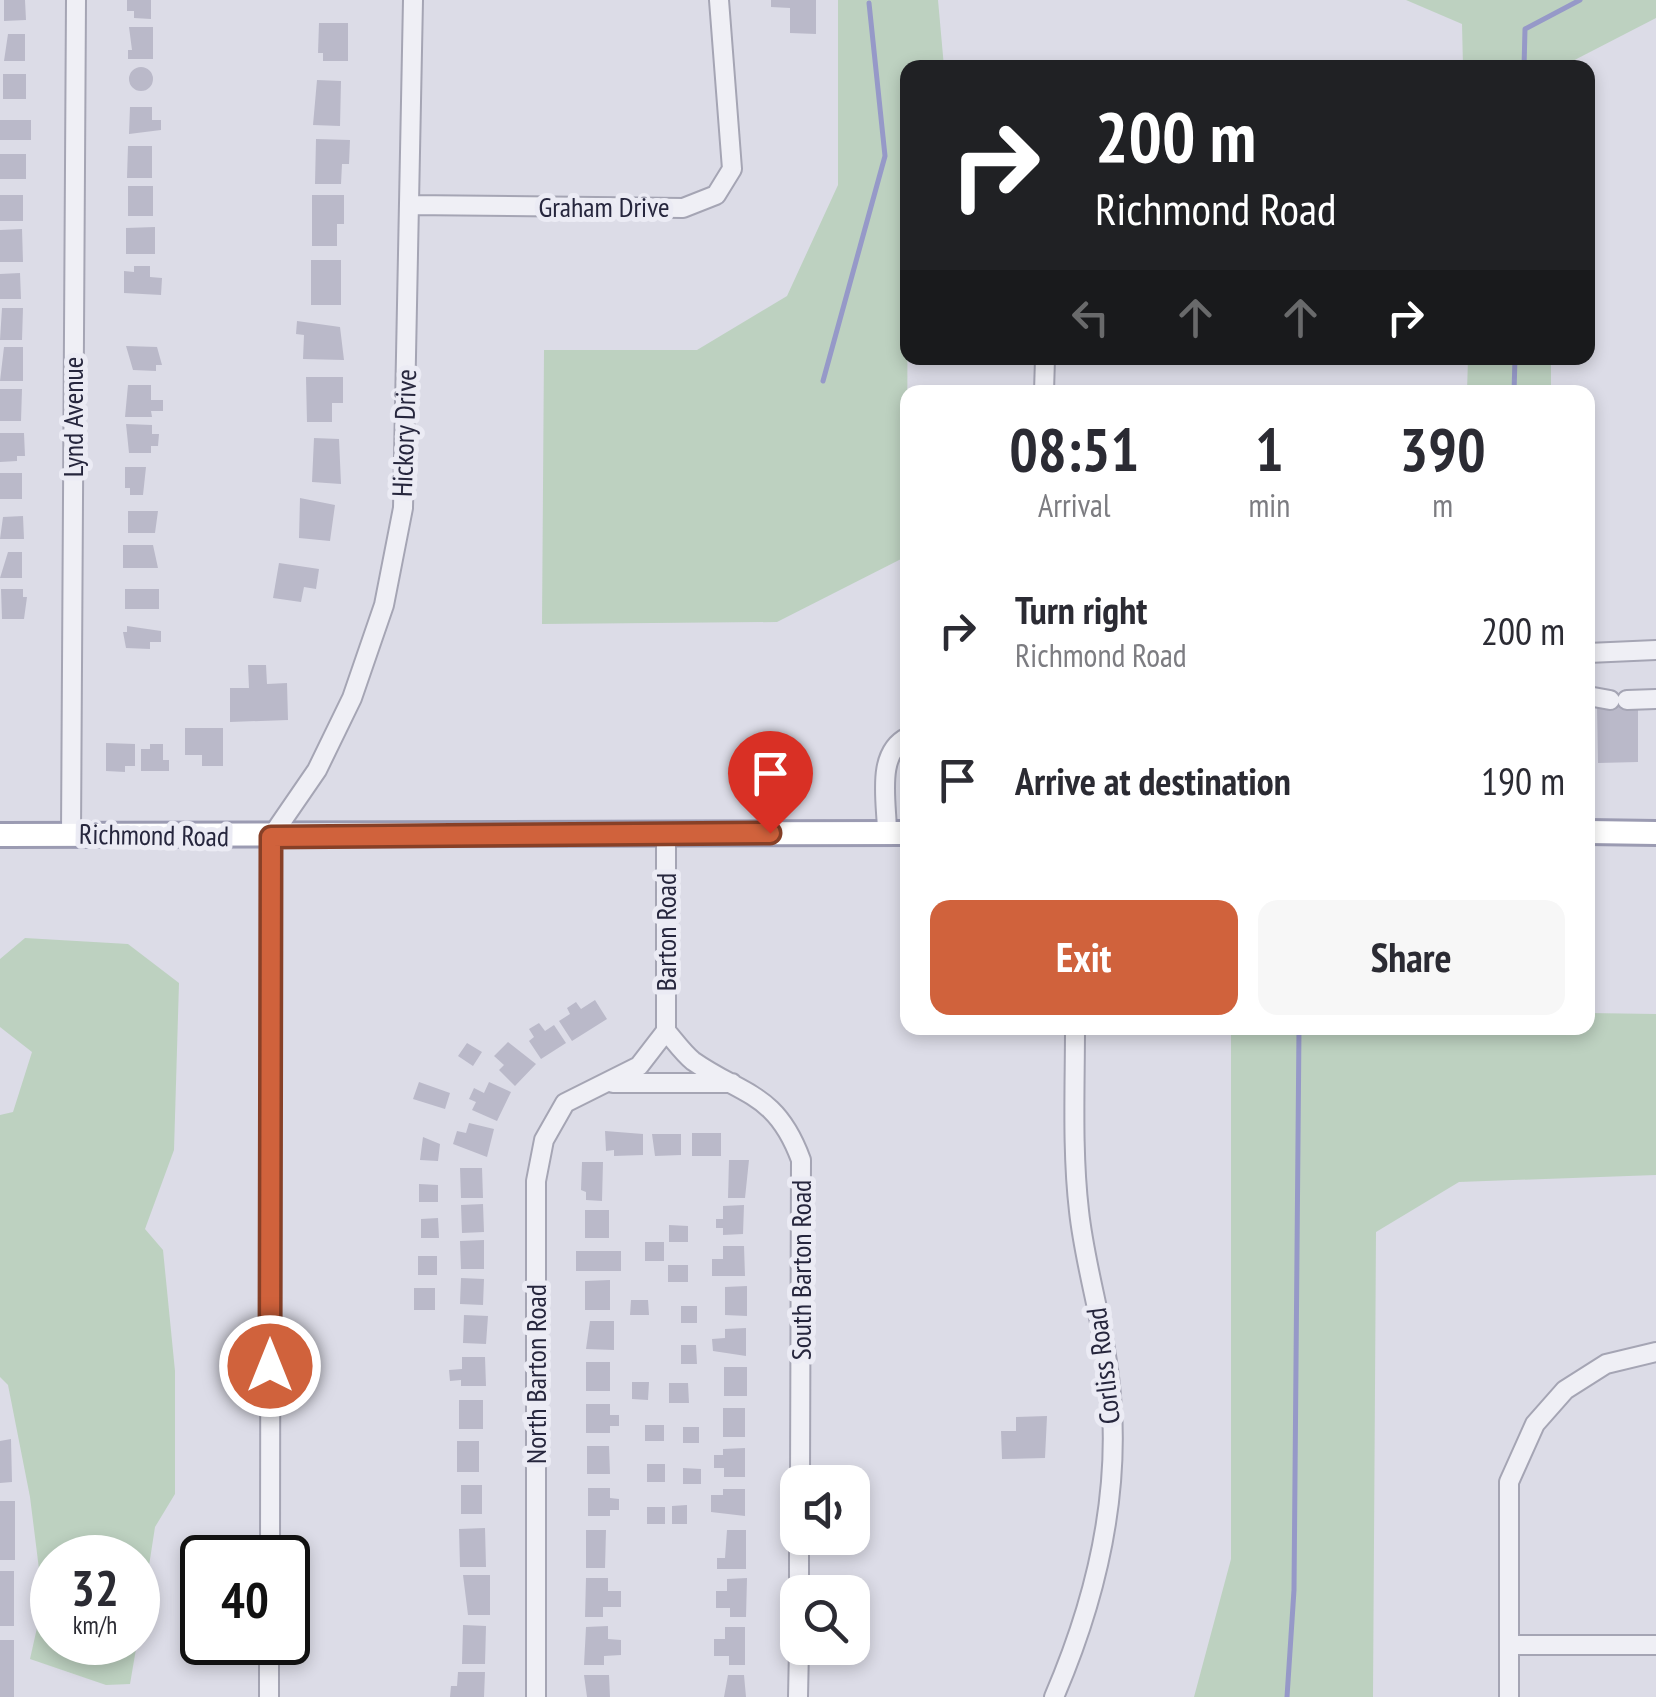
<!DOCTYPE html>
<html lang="en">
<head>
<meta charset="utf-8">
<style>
  :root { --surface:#fff; --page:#f7f7f7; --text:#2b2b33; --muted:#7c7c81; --accent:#d0623c }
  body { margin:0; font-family:"PT Sans Narrow",sans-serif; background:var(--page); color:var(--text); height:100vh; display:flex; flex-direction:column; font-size:38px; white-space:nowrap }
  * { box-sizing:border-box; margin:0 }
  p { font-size:32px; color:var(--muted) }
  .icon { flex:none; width:55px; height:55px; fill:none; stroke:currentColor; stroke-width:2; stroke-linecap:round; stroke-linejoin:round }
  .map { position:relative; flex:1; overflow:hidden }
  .details { position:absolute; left:900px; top:385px; width:695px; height:650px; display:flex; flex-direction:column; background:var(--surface); border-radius:20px; box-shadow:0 5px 15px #0003 }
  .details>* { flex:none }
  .banner { position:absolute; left:900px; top:60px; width:695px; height:305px; border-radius:20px; box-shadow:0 5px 15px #0003; background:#202124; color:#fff; overflow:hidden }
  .tools { position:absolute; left:780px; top:1465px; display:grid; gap:20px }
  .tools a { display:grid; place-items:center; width:90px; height:90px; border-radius:20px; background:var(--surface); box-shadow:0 5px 15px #0003; font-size:50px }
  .speed { position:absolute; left:30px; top:1535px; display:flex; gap:20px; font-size:50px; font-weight:700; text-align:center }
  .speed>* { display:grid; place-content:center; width:130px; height:130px; border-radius:50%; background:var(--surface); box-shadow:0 5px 15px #0003; line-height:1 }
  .speed small { font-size:25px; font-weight:400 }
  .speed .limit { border:5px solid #111; border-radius:15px; background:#fff; color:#111 }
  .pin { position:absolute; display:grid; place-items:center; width:85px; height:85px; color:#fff; margin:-102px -42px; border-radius:50% 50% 50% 0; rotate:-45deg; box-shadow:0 0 10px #0007 }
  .pin .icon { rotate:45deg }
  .me { position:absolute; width:110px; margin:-55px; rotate:0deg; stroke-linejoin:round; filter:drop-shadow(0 0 8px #0008) }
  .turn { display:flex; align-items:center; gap:35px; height:210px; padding:0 30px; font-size:45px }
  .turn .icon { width:130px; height:130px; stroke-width:2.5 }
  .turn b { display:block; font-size:70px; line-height:85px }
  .lanes { display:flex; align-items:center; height:95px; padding:0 30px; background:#0003; justify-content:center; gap:50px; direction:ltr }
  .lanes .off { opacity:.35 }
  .eta { display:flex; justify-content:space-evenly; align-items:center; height:170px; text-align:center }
  .eta b { font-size:60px; font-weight:600; line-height:70px }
  .action { display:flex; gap:20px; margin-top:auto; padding:20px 30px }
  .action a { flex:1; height:115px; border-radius:20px; background:var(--accent); color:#fff; font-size:40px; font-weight:600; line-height:115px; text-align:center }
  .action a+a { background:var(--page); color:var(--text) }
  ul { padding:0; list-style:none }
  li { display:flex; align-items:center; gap:30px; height:150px; padding:0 30px }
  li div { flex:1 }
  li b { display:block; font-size:38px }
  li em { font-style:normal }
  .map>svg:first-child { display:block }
  .green { fill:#bdd1c0 }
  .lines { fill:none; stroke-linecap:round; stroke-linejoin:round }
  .stream { stroke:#9699c8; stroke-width:5 }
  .building { fill:#bab9c9 }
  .minor-casing { stroke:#a5a5b4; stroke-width:22 }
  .major-casing { stroke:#9b9bb2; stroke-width:28 }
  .minor { stroke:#efeff5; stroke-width:18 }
  .major { stroke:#fff; stroke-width:22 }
  .route-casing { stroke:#874027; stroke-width:25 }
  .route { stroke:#d0623c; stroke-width:18 }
  .labels { text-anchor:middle; stroke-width:10; stroke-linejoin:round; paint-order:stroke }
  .street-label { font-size:28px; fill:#26263d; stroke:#ebebf4 }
</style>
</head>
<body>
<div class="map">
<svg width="1656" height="1697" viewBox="0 0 1656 1697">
  <rect width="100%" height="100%" fill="#dcdce7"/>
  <path class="green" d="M838,0H938L944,67L908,68L907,556L777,622L542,624L544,350H697L787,296L838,185Z
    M1406,0H1656V18L1561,67H1463L1462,24Z
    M1468,358H1551V392H1467Z
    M25,938L128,944L179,983L174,1150L145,1229L163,1250L175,1371V1494L155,1527L138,1637V1558H52V1642L137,1643L130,1684L106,1685L30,1659L43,1601L30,1497L8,1385L0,1377V1115L13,1112L32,1052L0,1027V959Z
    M1588,1013L1656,1014V1175L1459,1182L1376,1232L1373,1697H1194L1231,1559V1028H1588Z"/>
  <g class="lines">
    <path class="stream" d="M1524,68L1525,29L1580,0
      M823,381L885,156L869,3
      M1514,392L1515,358
      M1287,1697L1294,1590L1299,1028"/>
  </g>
  <path class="building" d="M4,0H25L26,20L4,21Z
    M127,0H151V19L134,18V11H127Z
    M771,0H816V34L790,33V8L771,7Z
    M319,23H348V61H323V53H318Z
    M129,27H153V59H128V50H132Z
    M8,34H25V61H4Z
    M129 79a12 12 0 1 1 24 0a12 12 0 1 1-24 0Z
    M3,74H26V99H3Z
    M317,80L341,81L340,126L313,125Z
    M130,107H152V120H161V130L129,134Z
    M0,120H31V140H0Z
    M316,139L350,140L349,164H342L341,184H315Z
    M128,146H152V178H127Z
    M0,154H26V179H0Z
    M128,186H153V216H128Z
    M0,195H23V221H0Z
    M312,195H344V224H337V246H312Z
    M155,227V254H126V228Z
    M22,229L23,262H0V230Z
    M311,260H341V305H311Z
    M134,266H150V277L162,278L161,295L124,293V271L134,272Z
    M20,273L21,299H0V274Z
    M2,308H23L22,340H0Z
    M297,321L340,327L344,360L303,359L304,335L296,334Z
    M126,346L157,347L162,365H156V371L133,370Z
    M4,347H23V381H0Z
    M306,377H343V403H332V422H307Z
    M128,385H151V400H163V411H151L152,417H125Z
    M0,389H22L21,421H0Z
    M126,424L152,425V434H159L158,446H151V453H129Z
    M0,433H24L25,456H17V461L0,462Z
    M314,438L339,439L341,484L312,482Z
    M125,467H146L143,495H130V488H125Z
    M0,473H22V499H0Z
    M300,498L335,505L330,541L299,538Z
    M128,511H158L155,533H128Z
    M23,516L24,539H0L3,517Z
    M123,545H153L158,568H123Z
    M8,552H22V578H0Z
    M279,563L319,569L316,589L304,587L301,602L273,598Z
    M1,589H23V597H27L24,619H2Z
    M125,589H159V609H125Z
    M127,626L161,631V642H150V649L126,648L123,632H127Z
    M248,665H266L267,684L287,683L288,720L230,722V688H249Z
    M1610,693H1627L1638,706V762L1598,763L1597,706Z
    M185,728H223V766H202V755H185Z
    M106,743L135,744V766H125V772L106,771Z
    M150,744H163V760H169V771H141V749H150Z
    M595,1000L607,1019L572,1041L559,1021L570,1014L567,1008L576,1002L581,1009Z
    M539,1023L545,1031L554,1025L566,1043L541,1059L529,1041L534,1037L529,1029Z
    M508,1042L536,1064L515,1086L499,1070L504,1065L494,1056Z
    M467,1043L482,1052L473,1066L458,1056Z
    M419,1082L450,1093L445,1109L413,1099Z
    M489,1082L511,1092L497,1121L472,1110L476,1102L469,1099L474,1088L484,1093Z
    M469,1123L494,1129L487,1157L453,1144L457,1131L466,1133Z
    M605,1131L643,1134V1155L614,1156V1150L606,1151Z
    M692,1133H721V1156H692Z
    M652,1134H681V1155L655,1156Z
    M423,1137L440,1144L438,1161L420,1160Z
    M729,1160H749L745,1198H728Z
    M582,1162H603L602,1201L586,1200V1192L581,1190Z
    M460,1168H482L483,1198H461Z
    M419,1184L438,1185V1202H419Z
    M483,1204L484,1232L462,1233L461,1205Z
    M744,1205L743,1234L723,1235V1228H716V1219H723V1206Z
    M585,1210H609V1238H585Z
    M438,1218L439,1238H421V1219Z
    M669,1225L688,1226V1242H669Z
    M484,1240V1269H461L460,1241Z
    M645,1242H664V1261H645Z
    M723,1246H744L745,1276H712V1259H723Z
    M576,1251H621V1271H576Z
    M418,1256H437V1275H418Z
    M668,1265H688V1282H668Z
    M461,1278L484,1279L483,1305L460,1304Z
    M610,1280V1310H585V1281Z
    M747,1286V1316L725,1315V1287Z
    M414,1288H435V1310H414Z
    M631,1300H648L649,1315H630Z
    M681,1306H697V1323H681Z
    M464,1315L488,1316L486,1344L463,1343Z
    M590,1321H614V1350L586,1349Z
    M746,1328V1356L713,1351L712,1339L725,1338V1329Z
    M681,1345H696L697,1364H681Z
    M462,1357H485L486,1386H461V1380L450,1381L449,1370L462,1369Z
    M586,1362H610V1391H586Z
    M724,1367H747V1396H724Z
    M632,1382H649L648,1400L632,1399Z
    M669,1383H688L689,1403H669Z
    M459,1400H483V1429H459Z
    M586,1404H610V1415H619V1426H610V1433H586Z
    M723,1408H745V1437H723Z
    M1047,1416L1045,1458L1002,1459L1001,1431H1016V1417Z
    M645,1425H664V1441H645Z
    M683,1427H699V1443H683Z
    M11,1439L12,1482L0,1483V1441Z
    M457,1441H479V1472H457Z
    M587,1446H609L610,1474H587Z
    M745,1448V1477H724V1468H714V1455H723V1449Z
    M647,1464H665V1482H647Z
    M683,1468L701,1469V1484H683Z
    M461,1485H482V1514H461Z
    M588,1488H610V1498L619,1499V1510H610V1516H588Z
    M723,1489H745V1516L711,1512V1495H723Z
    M0,1501H15V1560H0Z
    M687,1505V1524H672V1506Z
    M647,1507H665V1524H647Z
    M485,1528L486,1567H460L459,1529Z
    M586,1530H606L605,1568H586Z
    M727,1530H746V1569H717V1558H725Z
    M0,1571H14V1626H0Z
    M463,1575H490V1615H468Z
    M586,1578H608V1591H621V1607H603V1617H585Z
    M747,1578L746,1617H730V1608H716V1591H727V1579Z
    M463,1625L486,1626L485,1664H462Z
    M608,1626V1639L621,1640V1655L604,1656V1665H584L586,1627Z
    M725,1627H745V1665H729V1656H714V1639H725Z
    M0,1640H14V1697H0Z
    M458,1672H485L484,1697H450L451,1686H457Z
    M584,1675H609L610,1697H587Z
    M728,1675H744L746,1697H724Z"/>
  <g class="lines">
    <defs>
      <path id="minor" d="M410,205L683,208L716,195L732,169L719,0
        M1044,392L1045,358
        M1588,653L1656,650
        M1588,696L1610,700
        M1627,700L1656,699
        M887,833C887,802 875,753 908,737
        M71,834L76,0
        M666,834V1031
        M666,1031C674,1040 683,1053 693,1061C743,1096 776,1092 801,1160L800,1482
        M613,1083H732
        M270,1558L271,837L317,770L352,698L384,605L403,508L413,0
        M799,1592V1538
        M1509,1645H1656
        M269,1697V1642
        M536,1697V1181L544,1140L565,1103L639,1066L666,1031
        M798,1697L799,1648
        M1054,1697C1098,1595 1123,1488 1109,1377C1103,1321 1085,1267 1079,1211C1072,1151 1075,1088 1075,1028
        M1509,1697V1482L1535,1424L1565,1390L1606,1364L1656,1352"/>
      <path id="major" d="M1588,832L1656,833
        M0,835L908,833"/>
    </defs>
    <use href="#minor" class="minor-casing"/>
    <use href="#major" class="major-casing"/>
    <use href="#minor" class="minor"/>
    <use href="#major" class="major"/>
  </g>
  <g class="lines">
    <defs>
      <path id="route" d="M270,1366L271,837L770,833"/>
    </defs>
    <use href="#route" class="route-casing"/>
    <use href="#route" class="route"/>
  </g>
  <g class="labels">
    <g class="street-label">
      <text x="604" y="217">Graham Drive</text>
      <text transform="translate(73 417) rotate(-90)" y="10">Lynd Avenue</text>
      <text transform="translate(404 433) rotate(-88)" y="10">Hickory Drive</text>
      <text transform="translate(154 835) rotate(1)" y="10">Richmond Road</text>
      <text transform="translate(666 932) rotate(-90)" y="10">Barton Road</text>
      <text transform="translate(801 1270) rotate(-90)" y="10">South Barton Road</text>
      <text transform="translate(1103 1366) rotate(-97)" y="10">Corliss Road</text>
      <text transform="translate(536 1374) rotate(-90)" y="10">North Barton Road</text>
    </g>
  </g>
</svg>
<div class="tools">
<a><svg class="icon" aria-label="sound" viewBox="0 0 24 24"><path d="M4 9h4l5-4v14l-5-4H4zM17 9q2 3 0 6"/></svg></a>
<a><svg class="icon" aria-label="search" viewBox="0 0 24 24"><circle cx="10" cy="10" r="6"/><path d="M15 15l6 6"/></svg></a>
</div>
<div class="speed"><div>32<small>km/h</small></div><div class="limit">40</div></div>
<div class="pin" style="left:770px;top:833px;background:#d93025"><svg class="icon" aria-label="arrive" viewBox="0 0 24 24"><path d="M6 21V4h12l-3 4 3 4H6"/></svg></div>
<svg class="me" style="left:270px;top:1366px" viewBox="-20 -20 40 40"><circle r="17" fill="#d0623c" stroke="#fff" stroke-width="3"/><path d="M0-11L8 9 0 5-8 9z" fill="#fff"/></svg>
<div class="banner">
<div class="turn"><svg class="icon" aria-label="right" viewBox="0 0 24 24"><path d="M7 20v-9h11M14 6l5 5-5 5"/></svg><div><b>200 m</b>Richmond Road</div></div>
<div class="lanes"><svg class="icon off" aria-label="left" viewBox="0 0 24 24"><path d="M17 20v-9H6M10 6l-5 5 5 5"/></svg><svg class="icon off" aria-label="ahead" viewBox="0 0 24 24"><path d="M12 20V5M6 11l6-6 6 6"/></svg><svg class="icon off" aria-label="ahead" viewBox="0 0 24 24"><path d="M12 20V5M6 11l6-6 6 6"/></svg><svg class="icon" aria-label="right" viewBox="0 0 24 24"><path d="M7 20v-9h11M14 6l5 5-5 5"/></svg></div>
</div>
<section class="details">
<div class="eta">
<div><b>08:51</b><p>Arrival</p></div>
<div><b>1</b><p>min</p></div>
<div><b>390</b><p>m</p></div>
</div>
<ul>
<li><svg class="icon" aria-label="right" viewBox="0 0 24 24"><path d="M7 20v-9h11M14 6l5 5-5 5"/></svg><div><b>Turn right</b><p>Richmond Road</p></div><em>200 m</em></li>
<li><svg class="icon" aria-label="arrive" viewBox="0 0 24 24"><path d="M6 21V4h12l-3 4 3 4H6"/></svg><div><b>Arrive at destination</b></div><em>190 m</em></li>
</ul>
<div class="action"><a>Exit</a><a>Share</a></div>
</section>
</div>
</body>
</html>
